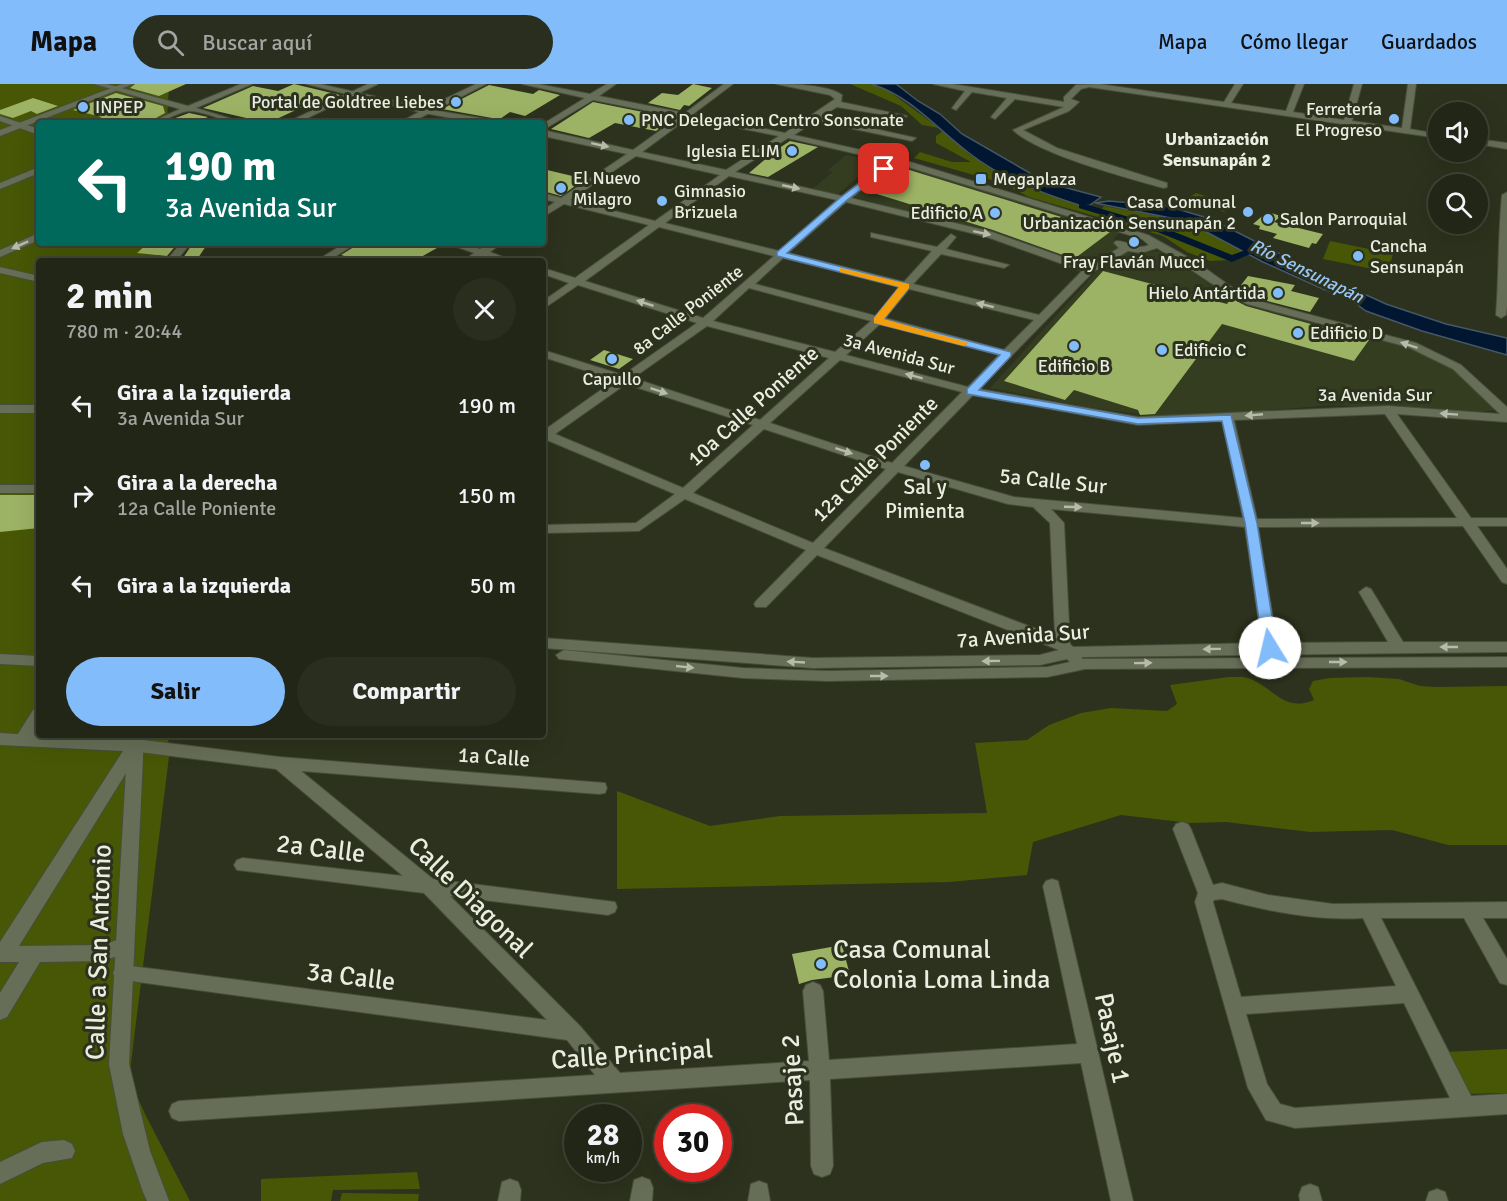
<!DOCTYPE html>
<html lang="es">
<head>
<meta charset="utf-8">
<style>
  :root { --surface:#212616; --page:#292e1f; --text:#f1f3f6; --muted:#a2a5a1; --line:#3e4335; --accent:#82bcfa }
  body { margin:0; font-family:Signika,sans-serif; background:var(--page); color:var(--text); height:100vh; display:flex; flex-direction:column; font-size:22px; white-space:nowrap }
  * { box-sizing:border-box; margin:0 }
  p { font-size:20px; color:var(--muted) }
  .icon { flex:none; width:33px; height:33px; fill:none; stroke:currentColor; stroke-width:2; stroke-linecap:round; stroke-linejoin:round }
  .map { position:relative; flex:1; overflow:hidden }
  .side { position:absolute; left:36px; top:174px; width:510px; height:480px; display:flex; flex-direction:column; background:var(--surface); border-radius:6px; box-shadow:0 6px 24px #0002,0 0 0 2px var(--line) }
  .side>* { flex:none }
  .banner { position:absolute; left:36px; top:36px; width:510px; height:126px; border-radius:6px; box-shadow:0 6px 24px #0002,0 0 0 2px var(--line); background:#00695c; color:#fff; overflow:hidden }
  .buttons { position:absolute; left:1428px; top:18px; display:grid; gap:12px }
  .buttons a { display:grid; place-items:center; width:60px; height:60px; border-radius:50%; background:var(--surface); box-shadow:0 6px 24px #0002,0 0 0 2px var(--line); font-size:30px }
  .speed { position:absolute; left:564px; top:1020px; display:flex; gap:12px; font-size:30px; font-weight:700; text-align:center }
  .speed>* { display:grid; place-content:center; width:78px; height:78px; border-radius:50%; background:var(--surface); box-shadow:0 6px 24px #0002,0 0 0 2px var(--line); line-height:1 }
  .speed small { font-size:15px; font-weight:400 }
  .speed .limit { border:9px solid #d22; background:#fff; color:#111 }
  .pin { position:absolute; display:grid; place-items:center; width:51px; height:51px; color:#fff; margin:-26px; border-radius:12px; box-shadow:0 3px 9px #0006 }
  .me { position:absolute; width:66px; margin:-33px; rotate:351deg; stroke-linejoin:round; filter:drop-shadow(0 0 4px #0008) }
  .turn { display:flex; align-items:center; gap:21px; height:126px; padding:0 30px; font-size:27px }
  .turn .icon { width:78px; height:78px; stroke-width:2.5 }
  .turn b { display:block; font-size:42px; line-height:51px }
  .round { display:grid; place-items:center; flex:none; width:63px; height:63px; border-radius:32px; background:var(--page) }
  .headline { display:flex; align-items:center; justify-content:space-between; height:102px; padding:0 30px }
  h1 { font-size:36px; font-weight:700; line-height:45px }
  .cta { display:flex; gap:12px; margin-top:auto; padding:12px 30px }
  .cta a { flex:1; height:69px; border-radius:36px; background:var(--accent); color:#111; font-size:24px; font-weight:700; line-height:69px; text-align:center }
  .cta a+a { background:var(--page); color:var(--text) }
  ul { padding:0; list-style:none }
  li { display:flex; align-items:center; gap:18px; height:90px; padding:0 30px }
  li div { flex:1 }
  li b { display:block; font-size:22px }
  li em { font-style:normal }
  header { display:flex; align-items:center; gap:36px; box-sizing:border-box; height:84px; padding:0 30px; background:var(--accent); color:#111 }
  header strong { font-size:28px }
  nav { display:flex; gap:33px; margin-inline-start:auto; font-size:21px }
  .search { width:420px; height:54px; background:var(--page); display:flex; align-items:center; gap:15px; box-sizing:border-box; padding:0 21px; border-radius:33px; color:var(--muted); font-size:22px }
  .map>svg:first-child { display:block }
  .built { fill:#353d21 }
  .green { fill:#475706 }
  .water { fill:#001631; stroke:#465766; stroke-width:1.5 }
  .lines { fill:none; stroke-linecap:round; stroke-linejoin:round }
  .canal { fill:#001631; fill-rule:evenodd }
  .building { fill:#9cb264 }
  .street-casing { stroke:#484d3b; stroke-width:2 }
  .secondary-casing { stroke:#484d3b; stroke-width:2 }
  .street { fill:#676e57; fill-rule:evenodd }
  .secondary { fill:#676e57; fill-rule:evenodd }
  .oneway { fill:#b6bbaa }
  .route { fill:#82bcfa; stroke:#547aa2; stroke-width:1.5 }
  .slow { fill:#f59e0b }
  .poi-dot { fill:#82bcfa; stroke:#2c321d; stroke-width:2 }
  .labels { text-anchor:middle; stroke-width:6; stroke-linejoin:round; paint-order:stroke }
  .far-poi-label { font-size:18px; fill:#eaeee1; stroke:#2c321d; text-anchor:start }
  .far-neighbourhood-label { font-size:18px; font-weight:bold; fill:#eaeee1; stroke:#2c321d }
  .far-water-label { font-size:18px; font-style:italic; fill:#99c5f4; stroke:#2c321d }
  .far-street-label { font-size:18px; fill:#eaeee1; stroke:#2c321d }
  .street-label { font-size:21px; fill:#eaeee1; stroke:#2c321d }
  .poi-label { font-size:21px; fill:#eaeee1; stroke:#2c321d }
  .near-street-label { font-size:26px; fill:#eaeee1; stroke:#2c321d }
  .near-poi-label { font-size:26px; fill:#eaeee1; stroke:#2c321d; text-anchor:start }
</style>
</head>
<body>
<header>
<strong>Mapa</strong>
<div class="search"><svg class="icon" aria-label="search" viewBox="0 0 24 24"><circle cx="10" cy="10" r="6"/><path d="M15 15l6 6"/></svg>Buscar aquí</div>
<nav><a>Mapa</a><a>Cómo llegar</a><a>Guardados</a></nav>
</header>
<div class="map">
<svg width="1507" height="1117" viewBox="0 0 1507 1117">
  <rect width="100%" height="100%" fill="#2c321d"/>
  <path class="built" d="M846,71L877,77L837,111L811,106L833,88L828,86Z
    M899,81L1116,146L1119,150L1114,154V159L1128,169L1161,167L1239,219L1410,263L1455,284L1496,326L1480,328L1330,321L1207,332L1160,333L1087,323L990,304L1099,185L1019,158L852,112Z"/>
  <path class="green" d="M0,0H169L167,39H39V159H159L158,177H39V651H168L169,673L129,995L146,1032L190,1117H0Z
    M850,0H871L889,7L939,44L922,41L901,22Z
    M943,47L970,71L1029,104L1100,127L1104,122L1186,137L1245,168L1231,173L1178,149L1230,176L1210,177L1187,168L1163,152L1029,113L1002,99L914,74L920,68L952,78H971L936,59V52Z
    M1196,109L1234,121L1224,128L1185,116Z
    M1330,157L1393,170L1388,188L1323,175Z
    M1229,593C1237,593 1246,592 1253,596C1276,607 1285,628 1314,616L1309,605L1313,597L1330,594L1367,593L1399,595L1420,602L1436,603L1507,602V761H1448L1392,746L1310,748L1226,738L1190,739L1121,731L1033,758L1027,791L949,798L617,805V707L710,742L780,732L987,729L975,659L1027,656L1049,641L1081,629L1111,624L1167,627L1177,620L1170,601Z
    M1507,965V1009L1466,1010L1445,968Z
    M417,1088L420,1105L333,1106L331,1117H261V1095Z
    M342,1109L419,1110L418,1117H340Z"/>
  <path class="water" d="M871,0H896L918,17L940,30L962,50L1035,92L1052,100L1101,113L1090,121L1082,122C1042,109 1002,95 969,69C937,45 910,11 871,0Z
    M1109,117L1167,122L1211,135L1316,188L1386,220L1446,240L1507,254V271L1422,247L1366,227L1348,214L1323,205L1263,178L1186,137L1095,119Z"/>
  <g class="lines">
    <path class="canal" d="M1082,119L1162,143L1232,171L1259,161L1264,164L1232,178L1155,147L1079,124V120Z"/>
  </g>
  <path class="building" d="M135,0H186L159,12L130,4Z
    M294,0L340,11L318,21L311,19L268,39L203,24L253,2L278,7Z
    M693,0L712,4L689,22L684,21L680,26L648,19L662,9L678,11Z
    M489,1L533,10L539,6L560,11L525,32L510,28L497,37L492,34L442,25Z
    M116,9L163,22L165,29L147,39H88L102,33L73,26Z
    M33,14L58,22L37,30L31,27L13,34L0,30V26Z
    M593,18L673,34L656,47L615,39L589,54L551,45Z
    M189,29L208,33L194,39H162Z
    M790,57L818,63L768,93L749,89L769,72H767Z
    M903,84L1110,148L1074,175L993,146L864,106Z
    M543,85L585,95L561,112L543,107Z
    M1267,128L1281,132L1274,138L1323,150L1316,160L1312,159L1309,164L1273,154L1277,150L1259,145L1260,142L1253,140Z
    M148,159H178L167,172L137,169Z
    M193,159H208L196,177H181Z
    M360,159H444V160L414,177H362L341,171Z
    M1103,187L1227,220L1231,214L1246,222L1369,256L1354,277L1222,240L1155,330L1140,331L1138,326L1074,306L1065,316L1004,297Z
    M1248,192L1295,201L1291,207L1319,214L1310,228L1256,214L1238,205Z
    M604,266L633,275L619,285L590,276Z
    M0,411H39V444L0,448Z
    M842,861L850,891L812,896L799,900L792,870Z"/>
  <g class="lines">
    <defs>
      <path id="street" d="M94,0H107L188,22L241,0H252L196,24L245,39C225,39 205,27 189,27C177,28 164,39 149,39L180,25Z
        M368,0H378L297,39H286Z
        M522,0H538L590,10L607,0H616L599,12L685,29L724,0H733L693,30L785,49L835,15L830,11L776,0C794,0 828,1 842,11L841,18L907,32L903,34L837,23L821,33L916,54L912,57L815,37L794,51L897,74L1148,151L1195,177L1240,209L1255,216L1416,259L1461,281L1507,323V338L1397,330L1471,434H1507V442H1477L1507,485V500L1502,498L1463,442L1258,443L1277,559L1388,558L1359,508L1366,503L1371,505L1403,558H1507V568L1082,573V575L1507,573V583L1085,585L1047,593L828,597L743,594L559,575L556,571L564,566L743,584L828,587L1047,583L1070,578L1067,575L1040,581L813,584L543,564V554L813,574L1040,571L1059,566L817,471L766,523H756L754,520L756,517L806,466L685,415L639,447L543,449V441L636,439L675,410L547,356L543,357V347L615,296L543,273V266L623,291L697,239L578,201L543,225V217L569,199L543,190V184L575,194L649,141L564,120L543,133V126L555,118L543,115V109L561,114L627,70L543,52V40L585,14ZM593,16L679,33L633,66L543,46ZM688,34L779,52L726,86L642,68ZM788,54L887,77L842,112L735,88ZM636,72L720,91L655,137L570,116ZM895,79L1142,155L1149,161C1135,167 1128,156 1116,157L1114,159L1119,164L1088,182L992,148L851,114ZM729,92L837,116L779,167L665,139ZM846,118L987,153L1082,187L1039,231L913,200L941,170L1004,184L1009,181L946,165L956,153L951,150L937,163L871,149V153L932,167L904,198L788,169ZM659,143L774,172L703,234L585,197ZM1157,164C1188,182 1216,205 1247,220L1408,263L1453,285L1500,330L1388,322L1138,333L979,305L1093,188L1128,167L1141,169ZM783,174L900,203L876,232L755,200ZM749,204L871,237L835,268L713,237ZM909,205L1034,236L1004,266L885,234ZM881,239L999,271L968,303L846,271ZM707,242L829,274L760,336L633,294ZM840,276L962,308L892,379L770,339ZM626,300L753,341L683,404L555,350ZM973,311L1138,341L1222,337L1243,434L1014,413L904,382ZM1385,330L1457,434L1257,435L1234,336ZM764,345L886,385L813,459L693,409ZM898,388L1008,420L1033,423L1050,439L1055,552L824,464ZM1051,425L1245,443L1262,559L1073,563L1070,560L1064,439Z
        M933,0H952L1064,18V13L1076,1L1099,0L1224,18L1235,0H1243L1231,19L1286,27L1296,0H1304L1293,28L1344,36L1354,0H1362L1352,37L1402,44L1408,0H1416L1410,45L1438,50V54L1089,3L1081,5L1071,15L1079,18L1069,27L1023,46L1057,64L1167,99V103L1164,104C1128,94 1038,70 1013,46L1064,23L1015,15L995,35L991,33L1007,14L972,8L956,26L952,24L965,7Z
        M427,25L492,36L496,39H478L424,29V25Z
        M0,32L39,45V51L0,37Z
        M1478,55L1507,59V65L1478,60Z
        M39,83V89L0,105V99Z
        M1507,108V222L1506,231L1501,234L1496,231C1499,191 1498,151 1502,111Z
        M39,149V156L0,173V166Z
        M345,159H357L328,177H316Z
        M446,159H461L480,165L490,159H502L490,168L514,177H499L483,172L475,177H463L474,169Z
        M0,183L39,192V198L0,189Z
        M0,321H39V329H0Z
        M0,401H39V409H0Z
        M0,570L39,572V582L0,580Z
        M39,624V643L34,651L135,655L280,673L605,699L607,704L605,709L599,710L301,687L433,795L615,818L617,823L615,828L608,831L450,812L580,942L620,989L809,977L803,907L806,901L813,898L820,901L823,907L829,976L1077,960L1043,802L1046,797L1052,795L1058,797L1133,1117H1111L1081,979L830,995L833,1082L830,1090L822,1093L814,1090L811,1082L810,996L179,1037L172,1034L169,1027L172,1020L179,1017L595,991L567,956L116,895L113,889L116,883L123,881L547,936L424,809L237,786L234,781L237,776L243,774L403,792L276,685L139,668L19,862L101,861L124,854L131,856L133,862L131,868L101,877L40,878L7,933L0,936V909L19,878H0V858L123,667L0,661V649L18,650L33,626Z
        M1182,738L1188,740L1191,745L1213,801L1222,799L1268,811L1333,820L1507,818V834H1483L1507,875V901L1500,899L1464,834H1381L1471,1012L1507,1010V1030L1295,1044L1266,1036L1248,1004L1195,818L1198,809L1173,745L1176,740ZM1222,815C1268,827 1314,837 1363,834L1396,902L1241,913L1213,818L1214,816ZM1404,919L1450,1014L1295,1024L1280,1020L1267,1000L1246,930Z
        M64,1056L72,1060L75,1067L72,1074L43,1079L0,1100V1078L42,1058Z
        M642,1093L650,1096L653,1104L652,1117H630L634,1096Z
        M510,1095L518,1098L521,1106L520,1117H498L502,1098Z
        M759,1097L767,1100L770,1117H748L751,1100Z
        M1310,1100L1318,1103L1322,1117H1300L1299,1111L1302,1103Z
        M1437,1105L1445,1108L1448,1117H1426L1429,1108Z"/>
      <path id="secondary" d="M122,0H133L0,52V46Z
        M306,0H320L426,24L476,0H486L410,39H399L419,28Z
        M181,159H191L176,177H166Z
        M128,651H144L129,980L150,1067L169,1117H147L143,1108L123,1050L109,980Z"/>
    </defs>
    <use href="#street" class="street-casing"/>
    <use href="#secondary" class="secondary-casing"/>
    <use href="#street" class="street"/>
    <use href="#secondary" class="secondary"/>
  </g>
  <defs><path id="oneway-solid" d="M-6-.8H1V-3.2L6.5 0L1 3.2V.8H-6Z" transform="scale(1.5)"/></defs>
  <g class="oneway">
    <use href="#oneway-solid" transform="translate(600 61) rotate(12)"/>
    <use href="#oneway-solid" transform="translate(791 103) rotate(12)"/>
    <use href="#oneway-solid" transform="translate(982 149) rotate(12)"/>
    <use href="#oneway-solid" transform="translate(20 161) rotate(156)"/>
    <use href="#oneway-solid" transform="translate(645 219) rotate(-162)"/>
    <use href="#oneway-solid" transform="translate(985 221) rotate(-166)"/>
    <use href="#oneway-solid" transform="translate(1409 261) rotate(-162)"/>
    <use href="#oneway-solid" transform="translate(914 292) rotate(-165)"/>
    <use href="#oneway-solid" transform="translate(659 307) rotate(18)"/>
    <use href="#oneway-solid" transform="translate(1449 330) rotate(-176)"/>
    <use href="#oneway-solid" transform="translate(1254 331) rotate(175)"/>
    <use href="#oneway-solid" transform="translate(844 367) rotate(18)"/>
    <use href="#oneway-solid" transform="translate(1073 423) rotate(2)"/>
    <use href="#oneway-solid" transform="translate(1310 439)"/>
    <use href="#oneway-solid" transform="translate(1449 563) rotate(180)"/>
    <use href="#oneway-solid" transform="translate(1212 565) rotate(179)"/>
    <use href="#oneway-solid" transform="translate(991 577) rotate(179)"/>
    <use href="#oneway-solid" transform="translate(796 578) rotate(-177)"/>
    <use href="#oneway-solid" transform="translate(1338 578)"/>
    <use href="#oneway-solid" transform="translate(1143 579) rotate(-1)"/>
    <use href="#oneway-solid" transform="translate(685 583) rotate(6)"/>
    <use href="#oneway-solid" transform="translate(879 592)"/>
  </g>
  <path class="route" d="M881,83L888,85L847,116L787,169L909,200V204L884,235L1011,268V272L979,306L1138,334L1231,331L1257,439L1277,564L1275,567L1270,568L1263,564L1245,439L1222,337L1138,340L967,310V305L1000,271L874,239V234L899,203L777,172V168L841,113Z"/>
  <path class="slow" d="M840,184L909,200V204L884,235L969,259L964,262L874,239V234L899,203L840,188Z"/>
  <g class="poi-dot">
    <circle cx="456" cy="18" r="6"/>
    <circle cx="83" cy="23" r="6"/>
    <circle cx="1394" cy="35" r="6"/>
    <circle cx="629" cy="36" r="6"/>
    <circle cx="792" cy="67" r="6"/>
    <rect x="975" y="89" width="12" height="12" rx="3"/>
    <circle cx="561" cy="104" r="6"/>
    <circle cx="662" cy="117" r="6"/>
    <circle cx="1248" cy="128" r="6"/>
    <circle cx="995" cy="129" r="6"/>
    <circle cx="1268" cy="135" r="6"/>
    <circle cx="1134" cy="158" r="6"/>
    <circle cx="1358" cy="172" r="6"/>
    <circle cx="1278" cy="209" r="6"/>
    <circle cx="1298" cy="249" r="6"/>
    <circle cx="1074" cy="262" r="6"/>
    <circle cx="1162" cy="266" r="6"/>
    <circle cx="612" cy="275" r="6"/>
    <circle cx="925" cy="381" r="6"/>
    <circle cx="821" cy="880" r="6"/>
  </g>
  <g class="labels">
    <g class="far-poi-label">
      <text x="444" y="24" text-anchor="end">Portal de Goldtree Liebes</text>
      <text x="95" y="29">INPEP</text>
      <text x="1382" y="31" text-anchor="end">Ferretería<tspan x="1382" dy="21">El Progreso</tspan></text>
      <text x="641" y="42">PNC Delegacion Centro Sonsonate</text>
      <text x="780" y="73" text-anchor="end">Iglesia ELIM</text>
      <text x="573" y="100">El Nuevo<tspan x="573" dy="21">Milagro</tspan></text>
      <text x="993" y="101">Megaplaza</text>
      <text x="674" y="113">Gimnasio<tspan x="674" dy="21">Brizuela</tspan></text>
      <text x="1236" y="124" text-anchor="end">Casa Comunal<tspan x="1236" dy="21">Urbanización Sensunapán 2</tspan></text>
      <text x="983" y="135" text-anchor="end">Edificio A</text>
      <text x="1280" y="141">Salon Parroquial</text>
      <text x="1370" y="168">Cancha<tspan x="1370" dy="21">Sensunapán</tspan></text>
      <text x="1134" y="184" text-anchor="middle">Fray Flavián Mucci</text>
      <text x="1266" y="215" text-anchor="end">Hielo Antártida</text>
      <text x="1310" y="255">Edificio D</text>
      <text x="1174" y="272">Edificio C</text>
      <text x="1074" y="288" text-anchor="middle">Edificio B</text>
      <text x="612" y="301" text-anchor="middle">Capullo</text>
    </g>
    <g class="far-neighbourhood-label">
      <text x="1217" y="61">Urbanización<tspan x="1217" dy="21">Sensunapán 2</tspan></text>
    </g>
    <g class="far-water-label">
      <text transform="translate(1307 187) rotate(26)" y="6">Río Sensunapán</text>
    </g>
    <g class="far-street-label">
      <text transform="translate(688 226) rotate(-38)" y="6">8a Calle Poniente</text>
      <text transform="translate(899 270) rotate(15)" y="6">3a Avenida Sur</text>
      <text x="1375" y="317">3a Avenida Sur</text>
    </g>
    <g class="street-label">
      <text transform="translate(753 322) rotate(-42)" y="7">10a Calle Poniente</text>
      <text transform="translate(875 375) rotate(-45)" y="7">12a Calle Poniente</text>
      <text transform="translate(1053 397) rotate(6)" y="7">5a Calle Sur</text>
      <text transform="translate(1023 552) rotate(-4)" y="7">7a Avenida Sur</text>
      <text transform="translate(494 673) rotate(4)" y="7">1a Calle</text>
    </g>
    <g class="poi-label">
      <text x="925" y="410">Sal y<tspan x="925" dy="24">Pimienta</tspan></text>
    </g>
    <g class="near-street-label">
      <text transform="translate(321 764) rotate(7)" y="9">2a Calle</text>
      <text transform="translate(471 813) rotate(44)" y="9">Calle Diagonal</text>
      <text transform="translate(98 868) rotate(-88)" y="9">Calle a San Antonio</text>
      <text transform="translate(351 892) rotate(7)" y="9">3a Calle</text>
      <text transform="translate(1113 954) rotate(78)" y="9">Pasaje 1</text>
      <text transform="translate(632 970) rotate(-4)" y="9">Calle Principal</text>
      <text transform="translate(792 996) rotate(-93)" y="9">Pasaje 2</text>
    </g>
    <g class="near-poi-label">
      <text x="833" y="874">Casa Comunal<tspan x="833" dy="30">Colonia Loma Linda</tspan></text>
    </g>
  </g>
</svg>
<div class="buttons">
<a><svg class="icon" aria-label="sound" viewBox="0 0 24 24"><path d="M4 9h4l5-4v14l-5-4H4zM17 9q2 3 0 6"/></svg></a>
<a><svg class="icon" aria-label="search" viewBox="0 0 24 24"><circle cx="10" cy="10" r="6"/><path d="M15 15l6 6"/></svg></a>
</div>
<div class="speed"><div>28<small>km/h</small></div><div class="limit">30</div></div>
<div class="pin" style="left:884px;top:85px;background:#d93025"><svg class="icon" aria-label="arrive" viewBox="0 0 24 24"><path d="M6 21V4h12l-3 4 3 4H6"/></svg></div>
<svg class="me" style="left:1270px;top:564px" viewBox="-20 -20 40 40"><circle r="19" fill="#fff"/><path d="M0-13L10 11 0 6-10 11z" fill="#82bcfa"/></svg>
<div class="banner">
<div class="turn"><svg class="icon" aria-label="left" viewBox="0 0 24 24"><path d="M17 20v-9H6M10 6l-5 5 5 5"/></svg><div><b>190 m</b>3a Avenida Sur</div></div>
</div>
<section class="side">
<div class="headline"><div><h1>2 min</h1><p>780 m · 20:44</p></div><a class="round"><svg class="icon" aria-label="close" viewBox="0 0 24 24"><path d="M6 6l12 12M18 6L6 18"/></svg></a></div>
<ul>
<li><svg class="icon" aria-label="left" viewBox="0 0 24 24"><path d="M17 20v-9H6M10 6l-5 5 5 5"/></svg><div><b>Gira a la izquierda</b><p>3a Avenida Sur</p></div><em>190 m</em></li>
<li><svg class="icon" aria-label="right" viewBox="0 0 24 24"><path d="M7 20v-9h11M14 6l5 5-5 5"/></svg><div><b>Gira a la derecha</b><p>12a Calle Poniente</p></div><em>150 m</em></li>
<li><svg class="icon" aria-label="left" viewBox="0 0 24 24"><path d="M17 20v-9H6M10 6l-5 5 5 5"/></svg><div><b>Gira a la izquierda</b></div><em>50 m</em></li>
</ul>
<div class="cta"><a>Salir</a><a>Compartir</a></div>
</section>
</div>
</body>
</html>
